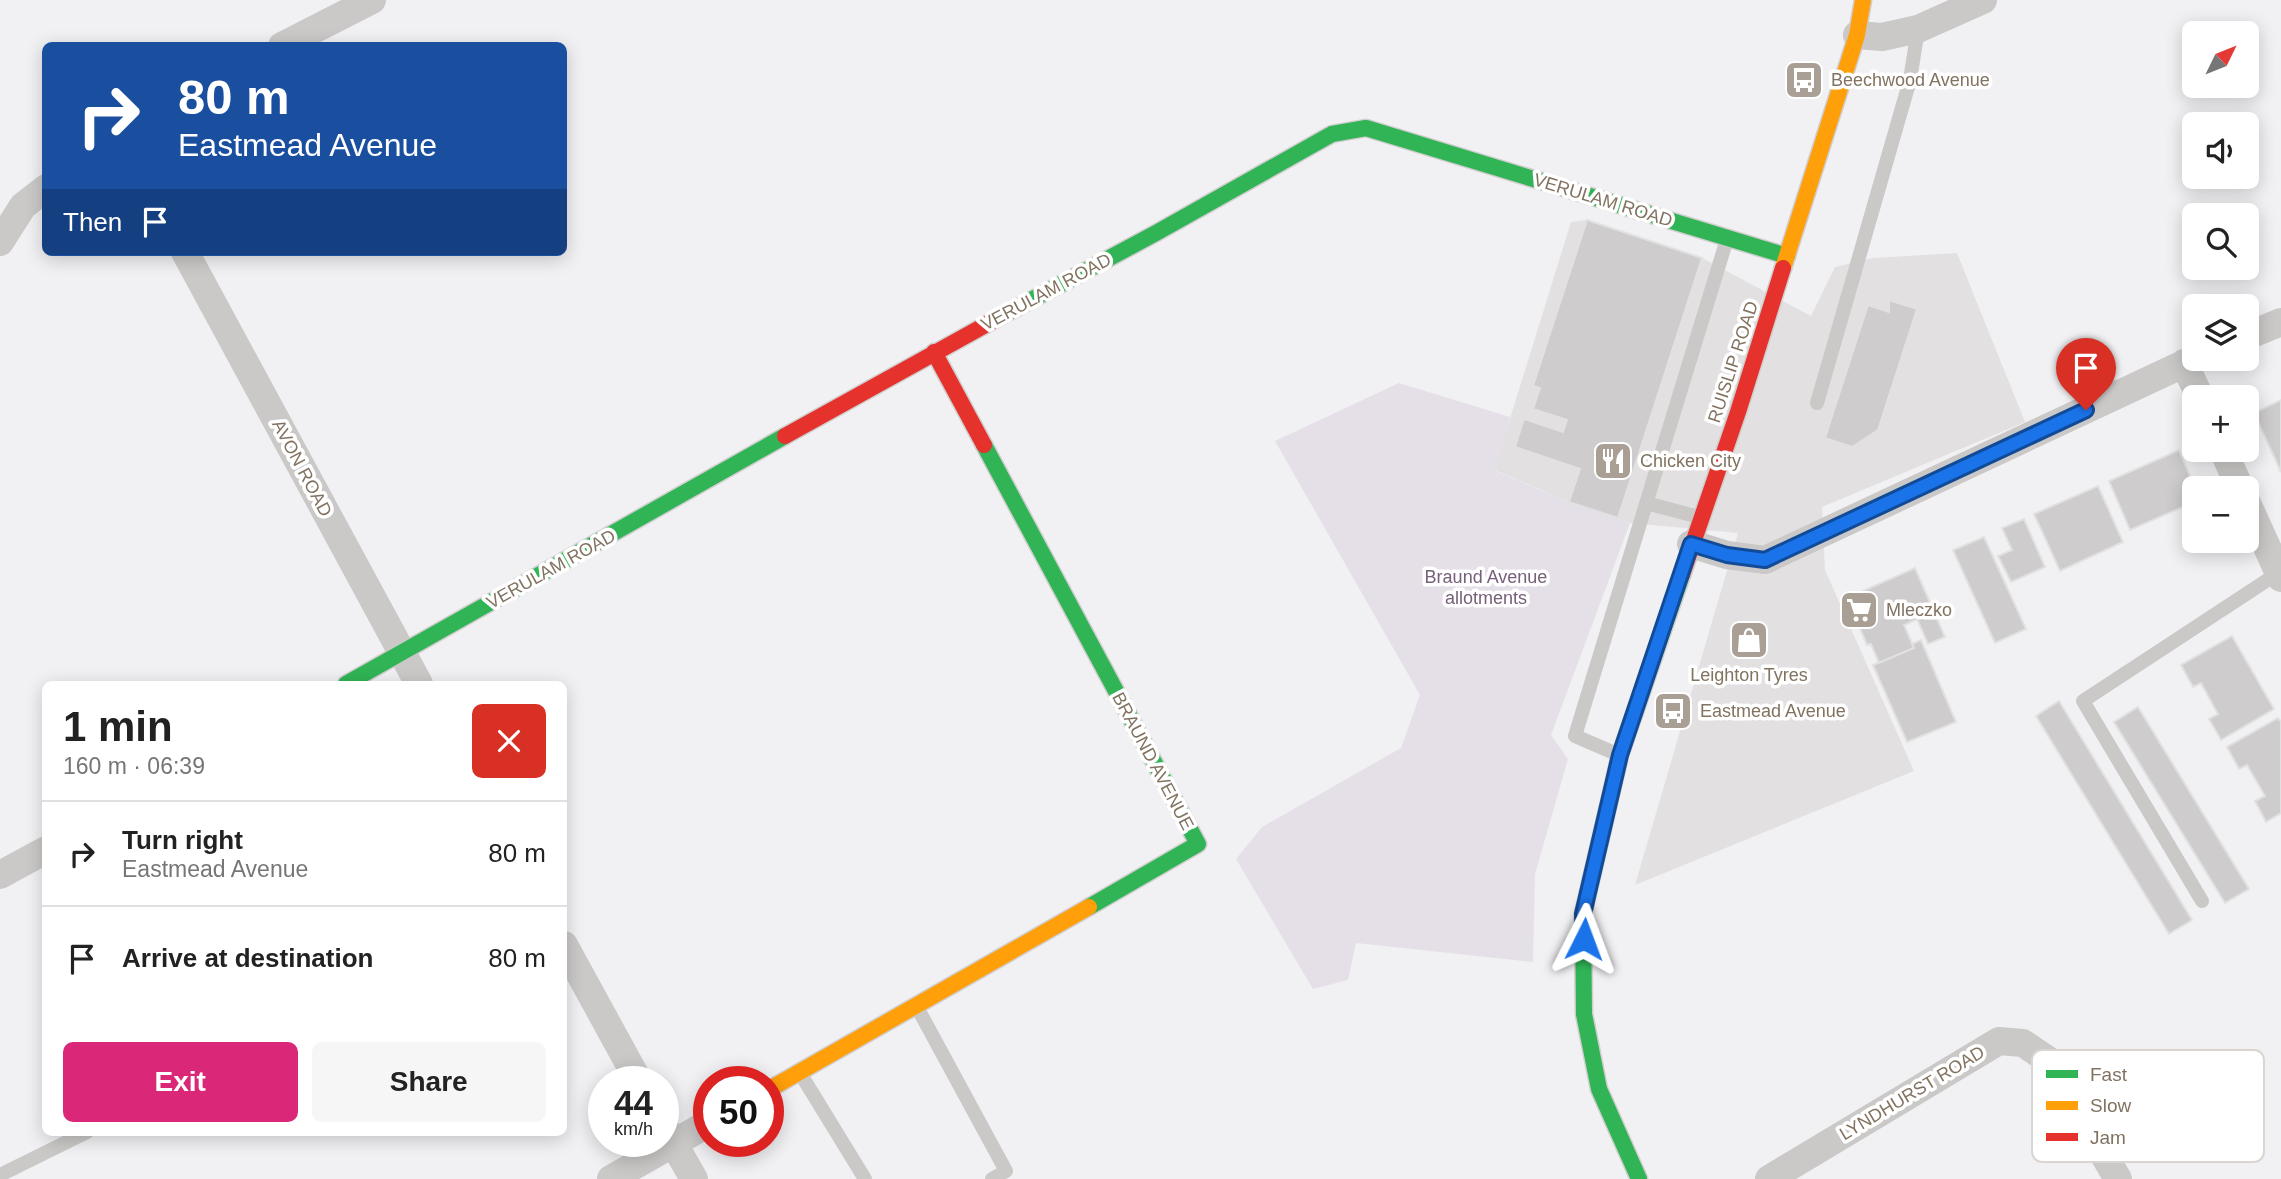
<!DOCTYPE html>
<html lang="en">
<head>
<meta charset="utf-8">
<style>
  :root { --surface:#fff; --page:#f6f6f6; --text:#222; --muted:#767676; --line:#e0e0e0; --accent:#db2777 }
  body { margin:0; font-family:Arial,sans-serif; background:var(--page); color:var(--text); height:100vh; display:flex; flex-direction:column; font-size:26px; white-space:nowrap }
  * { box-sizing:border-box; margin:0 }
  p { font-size:23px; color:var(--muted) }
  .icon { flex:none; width:38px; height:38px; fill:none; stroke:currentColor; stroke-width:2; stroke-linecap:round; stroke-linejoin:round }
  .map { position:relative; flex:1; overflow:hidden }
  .drawer { position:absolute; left:42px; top:681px; width:525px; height:455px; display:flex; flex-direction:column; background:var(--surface); border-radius:10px; box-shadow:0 4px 18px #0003 }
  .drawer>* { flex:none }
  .guide { position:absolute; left:42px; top:42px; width:525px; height:214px; border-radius:10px; box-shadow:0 4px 18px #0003; background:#1a4fa0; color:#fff; overflow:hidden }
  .needle { width:46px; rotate:47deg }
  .tools { position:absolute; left:2182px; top:21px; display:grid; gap:14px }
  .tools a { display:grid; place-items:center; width:77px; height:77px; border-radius:10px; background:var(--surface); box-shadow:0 4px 18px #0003; font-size:35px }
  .speed { position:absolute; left:588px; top:1066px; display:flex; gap:14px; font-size:35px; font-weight:700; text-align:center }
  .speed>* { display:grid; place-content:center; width:91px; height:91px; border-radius:50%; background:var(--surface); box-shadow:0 4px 18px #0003; line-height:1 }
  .speed small { font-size:18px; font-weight:400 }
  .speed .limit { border:10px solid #d22; background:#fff; color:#111 }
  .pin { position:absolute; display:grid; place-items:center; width:60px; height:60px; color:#fff; margin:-72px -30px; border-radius:50% 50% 50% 0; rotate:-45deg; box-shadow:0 0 7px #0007 }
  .pin .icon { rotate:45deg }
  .me { position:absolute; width:77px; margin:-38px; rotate:3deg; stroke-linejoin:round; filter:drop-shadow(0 0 5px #0008) }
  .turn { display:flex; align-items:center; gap:24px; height:147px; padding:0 21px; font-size:32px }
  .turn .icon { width:91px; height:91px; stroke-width:2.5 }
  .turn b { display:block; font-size:49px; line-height:60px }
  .then { display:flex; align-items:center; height:66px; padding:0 21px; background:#0003; gap:14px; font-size:26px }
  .round { display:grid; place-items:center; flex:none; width:74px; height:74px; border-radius:10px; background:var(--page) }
  .head { display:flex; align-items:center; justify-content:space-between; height:119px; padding:0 21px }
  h1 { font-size:42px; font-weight:700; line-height:52px }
  .action { display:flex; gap:14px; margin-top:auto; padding:14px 21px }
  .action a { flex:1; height:80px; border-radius:10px; background:var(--accent); color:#fff; font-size:28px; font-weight:700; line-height:80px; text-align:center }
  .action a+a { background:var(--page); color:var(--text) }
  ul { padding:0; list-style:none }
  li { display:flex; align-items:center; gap:21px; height:105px; padding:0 21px; border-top:2px solid var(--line) }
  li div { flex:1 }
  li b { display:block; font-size:26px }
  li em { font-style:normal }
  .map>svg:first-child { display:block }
  .built { fill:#e3e0e2 }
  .green { fill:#e5e0e7 }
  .building { fill:#cecccc; stroke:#e1e1e2; stroke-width:2 }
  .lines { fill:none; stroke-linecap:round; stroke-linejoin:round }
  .fast-casing { stroke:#d0cece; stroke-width:19 }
  .slow-casing { stroke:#d0cece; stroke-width:19 }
  .jam-casing { stroke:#d0cece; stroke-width:19 }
  .lane { stroke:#cac9c8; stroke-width:14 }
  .street { stroke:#cac9c8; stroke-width:28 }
  .fast { stroke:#30b455; stroke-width:16 }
  .slow { stroke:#ff9f0a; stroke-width:16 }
  .jam { stroke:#e5322d; stroke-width:16 }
  .route-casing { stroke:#114b97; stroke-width:18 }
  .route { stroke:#1a73e8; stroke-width:12 }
  .labels { text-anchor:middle; stroke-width:7; stroke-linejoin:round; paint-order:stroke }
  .poi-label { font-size:18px; fill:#827361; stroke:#fff; text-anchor:start }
  .street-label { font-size:18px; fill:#827361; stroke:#fff }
  .park-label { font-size:18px; fill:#776079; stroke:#fff }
  .key { fill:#fff; stroke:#dad5d0; stroke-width:2 }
  .key-label { font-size:19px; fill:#827361 }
</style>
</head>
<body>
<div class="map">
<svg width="2281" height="1179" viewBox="0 0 2281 1179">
  <rect width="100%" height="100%" fill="#f1f0f3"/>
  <path class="built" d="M1587,220L1702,258L1811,316L1835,267L1873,258L1957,253L2025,422L1822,507L1825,570L1914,771L1635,885L1738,533L1630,523L1569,502L1494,470L1571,222Z"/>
  <path class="green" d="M1399,383L1510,417L1495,471L1569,502L1630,523L1551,735L1568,759L1535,874L1533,962L1356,943L1348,980L1313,989L1236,859L1262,827L1401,748L1420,695L1275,441Z"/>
  <path class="building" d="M1587,220L1702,258L1618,518L1569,502L1580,469L1515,447L1524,419L1563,432L1567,420L1533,409L1540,388L1533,386Z
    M1889,300L1917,309L1878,430L1852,447L1825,438L1868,305L1889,312Z
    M2281,400V472L2254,413Z
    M2179,450L2195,488L2194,502L2130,530L2109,481Z
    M2098,486L2123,542L2060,571L2034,514Z
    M2024,519L2045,567L2011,582L1998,556L2012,550L2002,528Z
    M1984,537L2026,629L1995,643L1953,550Z
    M1915,568L1945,637L1928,644L1917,619L1904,625L1914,648L1879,663L1871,644L1867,645L1847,598Z
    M2232,636L2274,709L2221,740L2209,719L2218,714L2201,683L2193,687L2181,665Z
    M1921,640L1956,722L1907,742L1873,665L1914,648L1912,644Z
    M2059,701L2192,920L2169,934L2036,716Z
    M2138,707L2249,889L2225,903L2114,722Z
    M2278,718L2281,722V813L2266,822L2255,801L2265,796L2247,765L2239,769L2227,747Z"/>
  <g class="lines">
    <defs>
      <path id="fast" d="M1007,313L1156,233L1332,134L1366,128L1787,256
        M984,445L1198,844L1089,907
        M346,684L785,436
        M1639,1179L1599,1089L1584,1014L1583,914L1620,755L1682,575"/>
      <path id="slow" d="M1783,268L1857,35L1863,0
        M768,1090L1089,907"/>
      <path id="jam" d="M934,352L984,445
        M785,436L1007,313
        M1682,575L1738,412L1783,268"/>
    </defs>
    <use href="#fast" class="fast-casing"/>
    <use href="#slow" class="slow-casing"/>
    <use href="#jam" class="jam-casing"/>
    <path class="lane" d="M1817,403L1910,80L1918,29
      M1646,503L1699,517
      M1619,755L1575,736L1727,239
      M2202,901L2083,701L2278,573
      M917,1007L1006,1171L992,1179
      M800,1073L865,1179
      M0,1175L87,1132"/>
    <path class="street" d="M1857,35L1882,37L1918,29L1983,0
      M282,46L372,0
      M0,242L23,206L46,188
      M185,252L419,684
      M2247,336L2281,322
      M2184,363L2200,397
      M2223,450L2240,488
      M2247,503L2281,578
      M1691,544L1727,555L1765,560L2194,359
      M0,875L46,850
      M564,945L639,1082
      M663,1125L694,1179
      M611,1179L709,1123
      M1769,1179L1999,1041L2023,1043L2048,1060L2118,1179"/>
    <use href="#fast" class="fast"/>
    <use href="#slow" class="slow"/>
    <use href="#jam" class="jam"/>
  </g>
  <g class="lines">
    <defs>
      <path id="route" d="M1584,939L1583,914L1620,755L1691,544L1727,555L1765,560L2086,410"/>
    </defs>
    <use href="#route" class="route-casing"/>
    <use href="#route" class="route"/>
  </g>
  <defs>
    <symbol id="bus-square" viewBox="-11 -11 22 22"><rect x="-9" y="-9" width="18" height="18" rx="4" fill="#a99f94" stroke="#fff"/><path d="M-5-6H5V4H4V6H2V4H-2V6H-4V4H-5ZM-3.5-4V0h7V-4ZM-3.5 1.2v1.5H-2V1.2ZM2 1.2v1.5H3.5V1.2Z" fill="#fff"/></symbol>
    <symbol id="restaurant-square" viewBox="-11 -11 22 22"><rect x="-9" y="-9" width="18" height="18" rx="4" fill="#a99f94" stroke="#fff"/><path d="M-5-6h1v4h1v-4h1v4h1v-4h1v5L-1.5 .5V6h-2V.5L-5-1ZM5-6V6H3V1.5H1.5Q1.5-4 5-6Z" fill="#fff"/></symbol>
    <symbol id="supermarket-square" viewBox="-11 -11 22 22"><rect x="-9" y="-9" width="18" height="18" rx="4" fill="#a99f94" stroke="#fff"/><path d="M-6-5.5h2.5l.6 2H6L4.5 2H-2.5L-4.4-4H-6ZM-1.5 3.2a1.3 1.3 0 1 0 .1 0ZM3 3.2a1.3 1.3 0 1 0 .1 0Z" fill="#fff"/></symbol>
    <symbol id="shop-square" viewBox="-11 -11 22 22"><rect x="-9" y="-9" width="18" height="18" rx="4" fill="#a99f94" stroke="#fff"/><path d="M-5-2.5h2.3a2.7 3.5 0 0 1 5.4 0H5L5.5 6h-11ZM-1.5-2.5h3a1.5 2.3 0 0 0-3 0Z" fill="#fff"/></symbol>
  </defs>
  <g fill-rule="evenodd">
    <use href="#bus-square" x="1782" y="58" width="44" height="44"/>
    <use href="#restaurant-square" x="1591" y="439" width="44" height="44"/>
    <use href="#supermarket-square" x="1837" y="588" width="44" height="44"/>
    <use href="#shop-square" x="1727" y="618" width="44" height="44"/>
    <use href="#bus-square" x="1651" y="689" width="44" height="44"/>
  </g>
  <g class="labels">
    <g class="poi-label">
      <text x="1831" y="86">Beechwood Avenue</text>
      <text x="1640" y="467">Chicken City</text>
      <text x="1886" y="616">Mleczko</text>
      <text x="1749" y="681" text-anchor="middle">Leighton Tyres</text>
      <text x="1700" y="717">Eastmead Avenue</text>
    </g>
    <g class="street-label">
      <text transform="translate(1603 200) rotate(17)" y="6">VERULAM ROAD</text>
      <text transform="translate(1046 292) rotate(-28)" y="6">VERULAM ROAD</text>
      <text transform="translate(1733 362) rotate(-72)" y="6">RUISLIP ROAD</text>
      <text transform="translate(302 468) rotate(62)" y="6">AVON ROAD</text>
      <text transform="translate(551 569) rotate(-29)" y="6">VERULAM ROAD</text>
      <text transform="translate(1153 761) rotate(62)" y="6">BRAUND AVENUE</text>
      <text transform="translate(1912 1093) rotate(-31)" y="6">LYNDHURST ROAD</text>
    </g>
    <g class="park-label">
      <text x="1486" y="583">Braund Avenue<tspan x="1486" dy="21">allotments</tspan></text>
    </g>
  </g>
  <rect x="2032" y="1050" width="232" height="112" rx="10" class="key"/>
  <rect x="2046" y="1070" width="32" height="8" fill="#30b455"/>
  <rect x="2046" y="1101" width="32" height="9" fill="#ff9f0a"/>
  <rect x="2046" y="1133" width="32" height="8" fill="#e5322d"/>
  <g class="key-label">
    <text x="2090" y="1081">Fast</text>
    <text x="2090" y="1112">Slow</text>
    <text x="2090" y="1144">Jam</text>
  </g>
</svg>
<div class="tools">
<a><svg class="needle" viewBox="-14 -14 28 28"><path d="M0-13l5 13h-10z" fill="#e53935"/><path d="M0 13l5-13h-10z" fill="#767676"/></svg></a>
<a><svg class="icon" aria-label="sound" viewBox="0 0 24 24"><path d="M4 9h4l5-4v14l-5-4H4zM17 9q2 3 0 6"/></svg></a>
<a><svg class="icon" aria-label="search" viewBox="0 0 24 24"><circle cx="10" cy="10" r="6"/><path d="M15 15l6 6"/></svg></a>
<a><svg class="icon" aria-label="layers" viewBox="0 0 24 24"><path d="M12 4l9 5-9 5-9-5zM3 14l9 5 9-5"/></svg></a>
<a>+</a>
<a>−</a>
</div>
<div class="speed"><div>44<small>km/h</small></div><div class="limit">50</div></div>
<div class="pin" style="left:2086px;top:410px;background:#d93025"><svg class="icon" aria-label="arrive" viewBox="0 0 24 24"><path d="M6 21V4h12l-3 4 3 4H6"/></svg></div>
<svg class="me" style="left:1584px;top:939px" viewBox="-20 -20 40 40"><path d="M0-17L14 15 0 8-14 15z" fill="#1a73e8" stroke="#fff" stroke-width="4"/></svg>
<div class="guide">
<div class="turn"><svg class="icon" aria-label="right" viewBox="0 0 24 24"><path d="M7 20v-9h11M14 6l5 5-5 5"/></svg><div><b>80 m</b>Eastmead Avenue</div></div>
<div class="then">Then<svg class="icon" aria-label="arrive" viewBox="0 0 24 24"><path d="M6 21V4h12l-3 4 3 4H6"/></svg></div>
</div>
<section class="drawer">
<div class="head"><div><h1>1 min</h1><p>160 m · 06:39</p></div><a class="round" style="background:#d93025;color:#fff"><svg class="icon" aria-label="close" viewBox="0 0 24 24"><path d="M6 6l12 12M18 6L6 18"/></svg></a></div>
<ul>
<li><svg class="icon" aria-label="right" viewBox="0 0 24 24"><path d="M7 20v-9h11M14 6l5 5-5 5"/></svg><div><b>Turn right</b><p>Eastmead Avenue</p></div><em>80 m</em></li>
<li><svg class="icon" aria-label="arrive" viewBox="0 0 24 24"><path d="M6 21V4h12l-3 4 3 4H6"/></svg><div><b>Arrive at destination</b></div><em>80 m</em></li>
</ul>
<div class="action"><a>Exit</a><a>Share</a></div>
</section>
</div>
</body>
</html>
